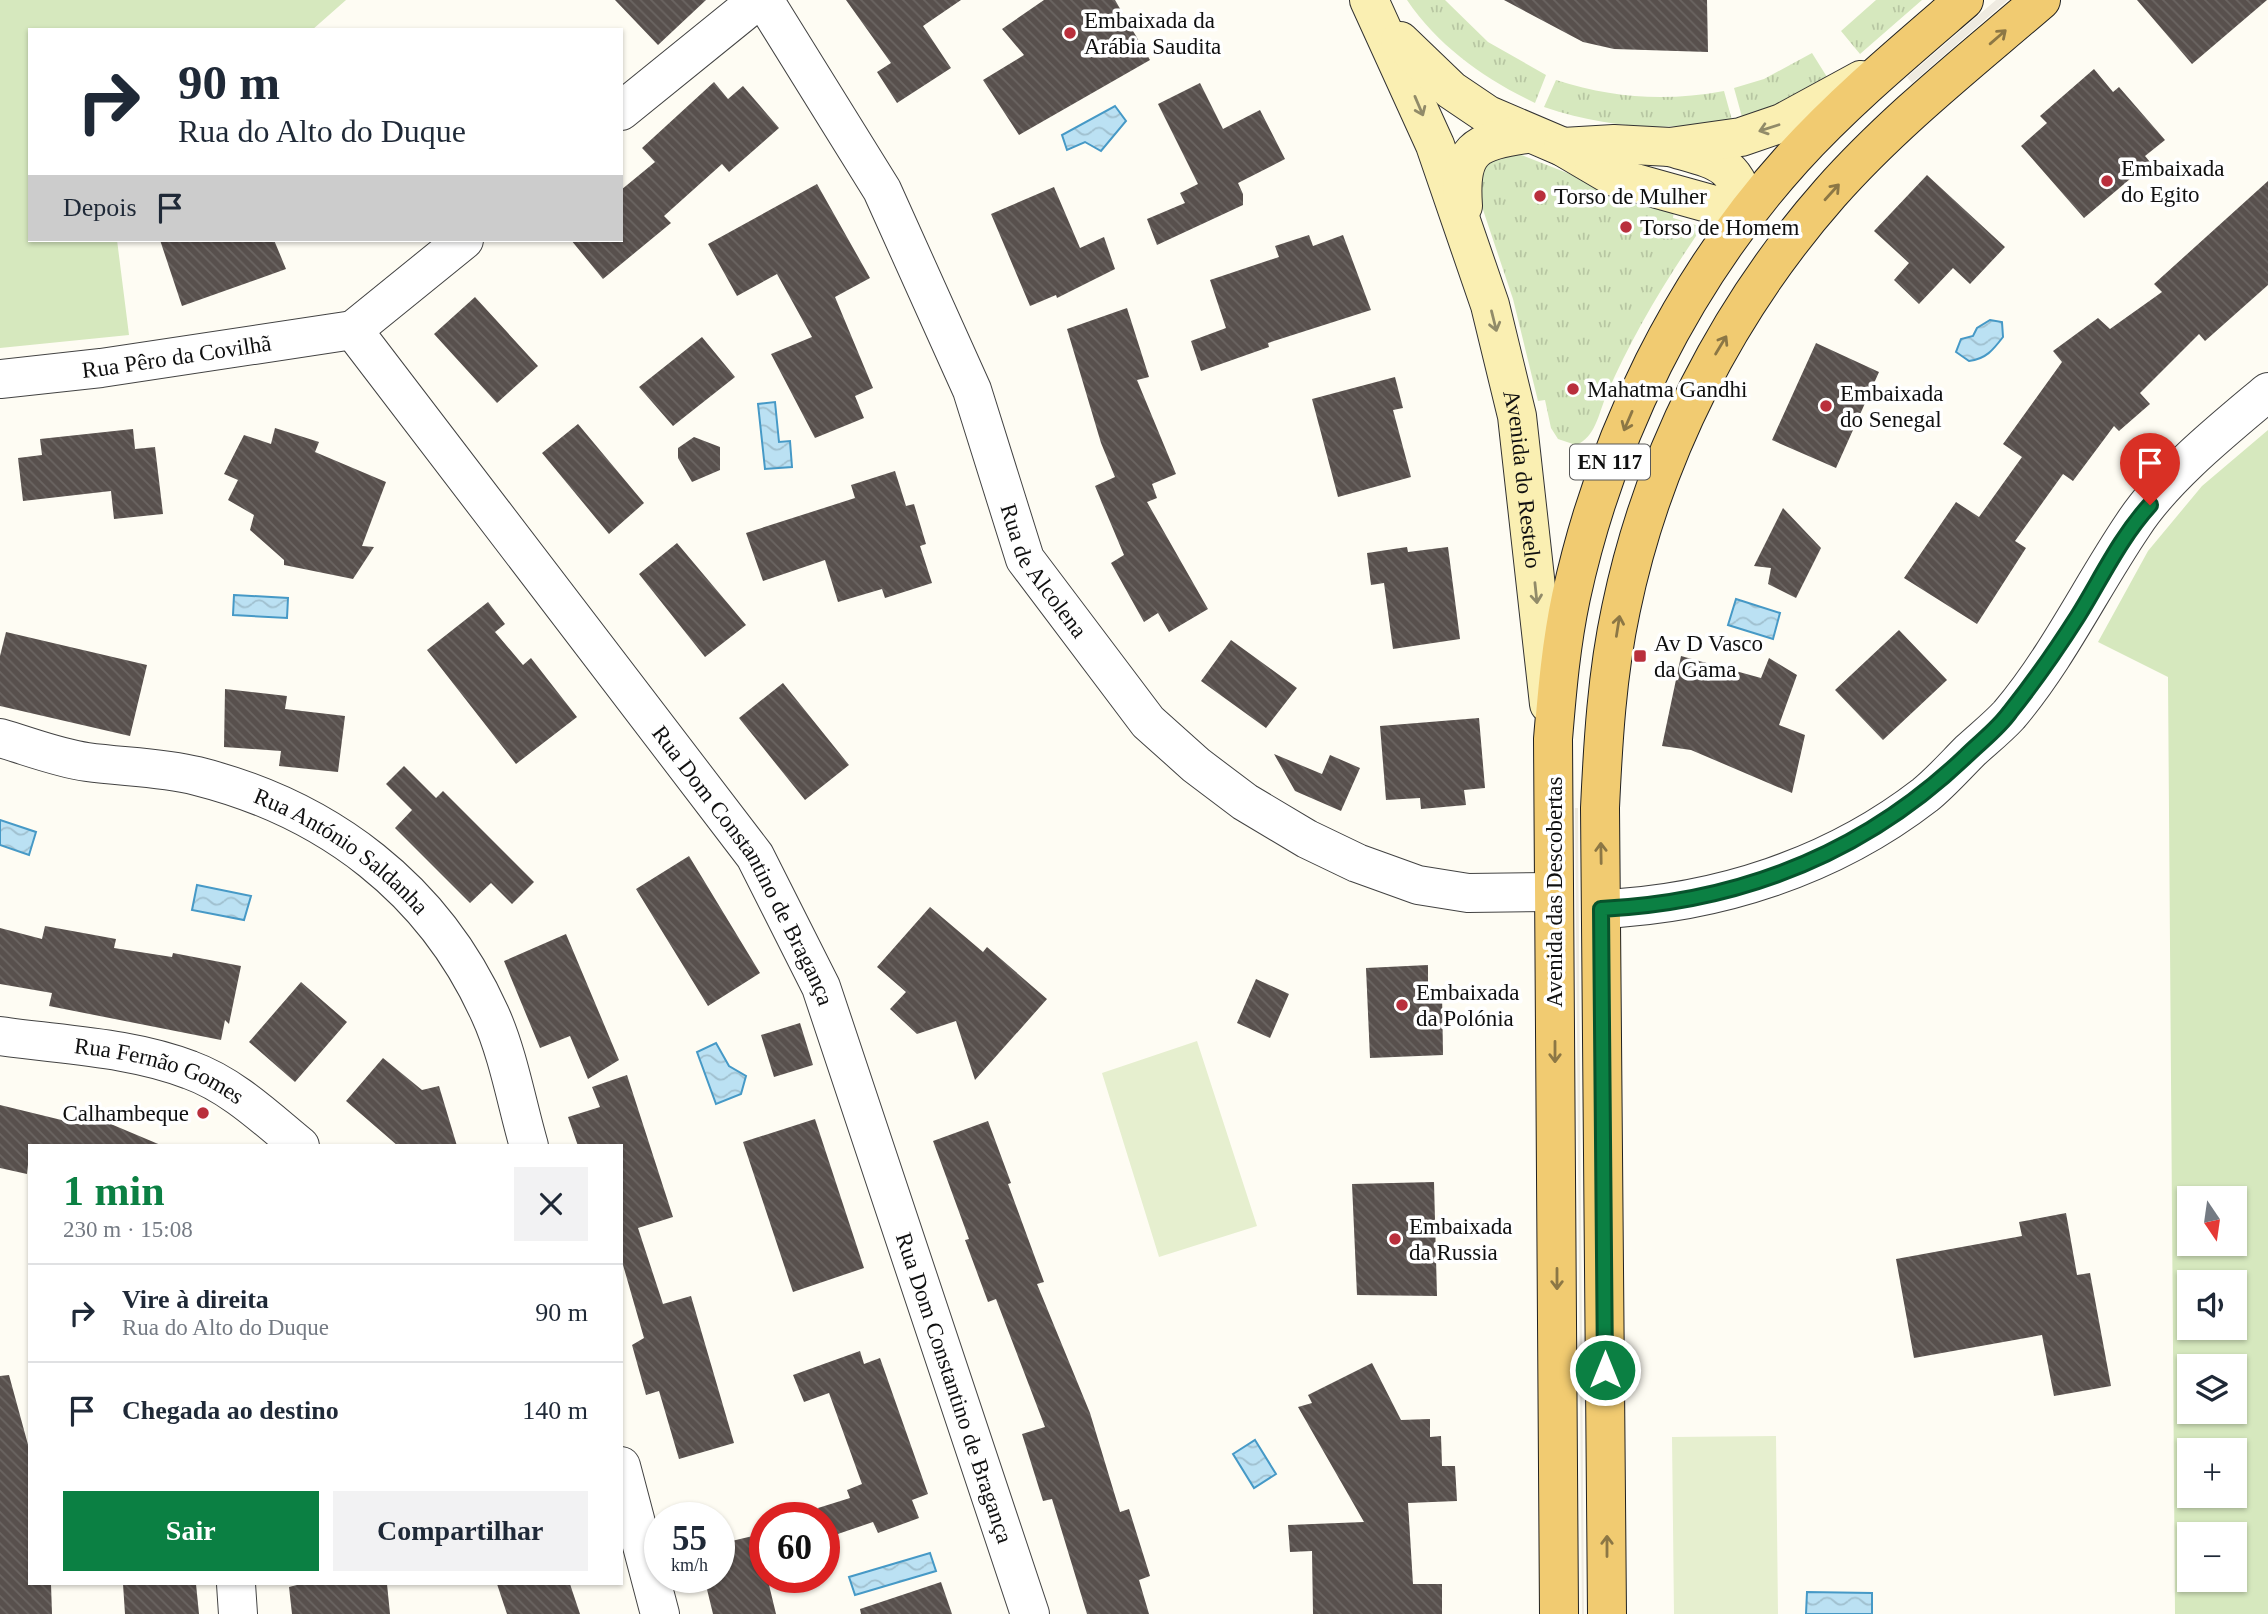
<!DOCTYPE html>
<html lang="pt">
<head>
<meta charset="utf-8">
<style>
  :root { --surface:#fff; --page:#f2f2f3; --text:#1f2937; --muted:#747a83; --line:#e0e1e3; --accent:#0b8043 }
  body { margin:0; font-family:"Times New Roman",serif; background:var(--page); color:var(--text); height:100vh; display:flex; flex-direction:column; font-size:26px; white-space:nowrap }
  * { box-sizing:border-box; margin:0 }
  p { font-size:23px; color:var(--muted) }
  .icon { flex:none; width:38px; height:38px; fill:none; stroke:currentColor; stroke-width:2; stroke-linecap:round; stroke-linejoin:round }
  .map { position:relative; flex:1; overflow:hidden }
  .side { position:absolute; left:28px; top:1144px; width:595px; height:441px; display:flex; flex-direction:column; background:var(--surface); border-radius:0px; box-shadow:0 2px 5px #0004 }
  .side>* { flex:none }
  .banner { position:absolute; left:28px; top:28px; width:595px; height:214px; border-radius:0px; box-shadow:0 2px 5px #0004; background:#fff; color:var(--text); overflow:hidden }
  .needle { width:46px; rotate:167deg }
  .fabs { position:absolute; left:2177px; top:1186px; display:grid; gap:14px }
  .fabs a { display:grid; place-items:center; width:70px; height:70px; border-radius:0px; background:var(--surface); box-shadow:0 2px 5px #0004; font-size:35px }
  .speed { position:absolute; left:644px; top:1502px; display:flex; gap:14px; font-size:35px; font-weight:700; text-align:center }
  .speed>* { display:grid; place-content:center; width:91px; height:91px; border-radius:50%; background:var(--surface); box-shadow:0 2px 5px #0004; line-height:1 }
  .speed small { font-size:18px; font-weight:400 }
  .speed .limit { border:10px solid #d22; background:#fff; color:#111 }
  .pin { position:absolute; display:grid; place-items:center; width:60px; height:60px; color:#fff; margin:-72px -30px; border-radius:50% 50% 50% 0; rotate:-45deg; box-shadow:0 0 7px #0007 }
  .pin .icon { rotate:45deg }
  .me { position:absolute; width:77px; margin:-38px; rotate:0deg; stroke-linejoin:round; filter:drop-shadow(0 0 5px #0008) }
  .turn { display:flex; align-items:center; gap:24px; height:147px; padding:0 35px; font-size:32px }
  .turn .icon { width:91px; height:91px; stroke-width:2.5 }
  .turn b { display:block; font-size:49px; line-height:60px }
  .then { display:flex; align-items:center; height:66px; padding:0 35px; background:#0003; gap:14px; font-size:26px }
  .round { display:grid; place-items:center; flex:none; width:74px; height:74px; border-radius:0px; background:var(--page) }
  .head { display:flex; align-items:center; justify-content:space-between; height:119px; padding:0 35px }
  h1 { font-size:42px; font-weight:700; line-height:52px; color:var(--accent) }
  .cta { display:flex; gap:14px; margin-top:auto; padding:14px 35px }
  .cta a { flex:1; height:80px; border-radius:0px; background:var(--accent); color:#fff; font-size:28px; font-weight:700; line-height:80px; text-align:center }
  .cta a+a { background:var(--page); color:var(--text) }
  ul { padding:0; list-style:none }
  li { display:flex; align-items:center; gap:21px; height:98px; padding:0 35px; border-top:2px solid var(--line) }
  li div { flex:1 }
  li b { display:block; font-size:26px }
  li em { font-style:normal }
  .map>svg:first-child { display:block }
  .grass { fill:url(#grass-tufts) }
  .park { fill:#d6e8be; fill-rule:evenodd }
  .pitch { fill:#e6efcf }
  .plaza { fill:#efebe1 }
  .water { fill:url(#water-waves); stroke:#4699c6; stroke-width:2 }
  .building { fill:url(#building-back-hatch) }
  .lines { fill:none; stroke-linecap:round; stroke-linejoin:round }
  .street-casing { stroke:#434343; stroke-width:40 }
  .secondary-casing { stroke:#323232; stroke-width:40 }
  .primary-casing { stroke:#212121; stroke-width:40 }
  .street { stroke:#fff; stroke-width:38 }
  .secondary { stroke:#faefb2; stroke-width:38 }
  .primary { stroke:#f1cb71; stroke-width:38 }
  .oneway { stroke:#8c7745 }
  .oneway2 { stroke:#918b69 }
  .route-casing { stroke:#07532c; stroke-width:18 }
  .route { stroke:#0b8043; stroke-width:12 }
  .poi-dot { fill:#b92f3c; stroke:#fff; stroke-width:2.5 }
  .labels { text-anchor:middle; stroke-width:7; stroke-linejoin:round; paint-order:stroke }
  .shield { fill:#fff; stroke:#585858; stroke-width:2 }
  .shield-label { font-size:21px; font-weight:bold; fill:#101010 }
  .poi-label { font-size:23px; fill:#101010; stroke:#fff; text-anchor:start }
  .street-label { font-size:23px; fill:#101010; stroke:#fff }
</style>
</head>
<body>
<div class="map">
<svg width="2268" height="1614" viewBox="0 0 2268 1614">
  <defs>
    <pattern id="grass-tufts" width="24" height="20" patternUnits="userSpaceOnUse" patternTransform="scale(1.75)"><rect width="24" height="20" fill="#d6e8be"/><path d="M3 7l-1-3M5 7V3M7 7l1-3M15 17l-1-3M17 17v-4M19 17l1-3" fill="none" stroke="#b7c6a2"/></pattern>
    <pattern id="water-waves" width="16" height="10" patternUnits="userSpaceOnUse" patternTransform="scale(1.75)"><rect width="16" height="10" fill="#bbe1f3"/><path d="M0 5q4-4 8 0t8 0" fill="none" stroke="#a0c0cf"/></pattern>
    <pattern id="building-back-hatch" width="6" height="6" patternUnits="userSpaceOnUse" patternTransform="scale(1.75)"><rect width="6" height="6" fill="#58504d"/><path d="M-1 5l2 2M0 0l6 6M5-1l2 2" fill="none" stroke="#6b6562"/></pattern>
  </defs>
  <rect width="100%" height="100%" fill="#fefcf3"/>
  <path class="grass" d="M1407,0H1445L1488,42L1546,75L1535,103C1485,79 1439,47 1407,0Z
    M1876,0H1922L1860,54L1841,31Z
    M1812,53L1827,77L1775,106L1742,117L1734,88L1764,79Z
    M1556,80C1613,98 1665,102 1724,91L1732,120C1666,132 1607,128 1544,107Z
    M1519,154L1613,191L1674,211L1673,218L1702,227C1666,280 1631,337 1606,396C1599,413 1595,438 1576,445L1558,439L1551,428L1545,400L1538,401L1513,299L1476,189L1487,158Z"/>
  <path class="park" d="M0,0H346L312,30H30V240H117L129,335L0,348Z
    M2268,430V1614H2175L2168,677L2098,642L2148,551L2202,486ZM2189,1199H2235V1244H2189ZM2189,1283H2235V1328H2189ZM2189,1367H2235V1412H2189ZM2189,1451H2235V1496H2189ZM2189,1535H2235V1580H2189Z"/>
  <path class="pitch" d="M1197,1041L1257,1226L1159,1257L1102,1073Z
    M1776,1436L1778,1614H1674L1672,1437Z"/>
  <path class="plaza" d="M1996,0H2008L1912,83L1907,77Z
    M1575,808H1578L1584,1614H1582Z"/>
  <path class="water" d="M1115,106L1126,121L1101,151L1085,142L1067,150L1062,135Z
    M1990,320L2002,322L2003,337C1993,350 1986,359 1969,361L1956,352L1961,339L1973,336L1977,328Z
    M775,402L779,442L790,441L792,467L765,469L758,404Z
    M234,595L288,598L287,618L233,615Z
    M1736,599L1780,613L1773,639L1728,625Z
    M0,820L36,832L29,855L0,845Z
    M197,885L251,896L244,920L192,910Z
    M716,1043L729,1066L746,1076L741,1094L716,1104L697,1052Z
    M1255,1440L1276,1474L1254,1488L1233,1454Z
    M930,1553L936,1571L855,1595L849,1577Z
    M1807,1592L1872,1593V1614H1806Z"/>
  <path class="building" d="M615,0H706L658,45Z
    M846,0H961L923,26L951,68L897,103L877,72L891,63Z
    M1044,0H1115L1150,60L1019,135L983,80L1024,55L1002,29Z
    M1504,0H1707L1708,52L1614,49L1583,42Z
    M2137,0H2267L2192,64Z
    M2094,69L2113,92L2119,87L2165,140L2145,156L2150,162L2084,218L2021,146L2047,123L2040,116Z
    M714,82L728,99L743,86L779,128L729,172L722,164L664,216L671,223L603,279L571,240H621V190L655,162L642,148Z
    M1200,83L1223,129L1260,110L1285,159L1238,183L1243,194V205L1157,245L1147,219L1185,203L1180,193L1198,184L1158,104Z
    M1927,175L2005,247L1970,284L1953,268L1919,304L1894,280L1909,263L1874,231Z
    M2268,181V285L2205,341L2199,334L2140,393L2150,404L2119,431L2114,426L2073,481L2063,474L2015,541L2026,548L1977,624L1904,578L1956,502L1979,517L2022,457L2003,444L2062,362L2053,351L2098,318L2110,329L2162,292L2154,284Z
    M817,184L870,278L835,297L873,388L855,396L864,418L815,438L771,354L812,337L777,274L737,296L708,244Z
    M1054,187L1080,248L1104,237L1115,269L1057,298L1056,295L1030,306L991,214Z
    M1309,235L1313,246L1343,235L1371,310L1268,343L1269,347L1201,371L1191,341L1226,328L1210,280L1279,257L1275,246Z
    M160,240H274L286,269L182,306Z
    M475,297L538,366L497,403L434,334Z
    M1127,308L1149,377L1137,380L1176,474L1152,484L1157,498L1147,502L1208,609L1169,632L1158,613L1144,622L1111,563L1124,555L1095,486L1115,477L1101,443L1067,329Z
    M702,337L735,377L673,426L639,387Z
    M1816,343L1879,372L1836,468L1772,440Z
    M1395,377L1403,408L1393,410L1411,477L1338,497L1312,399Z
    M578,424L644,503L609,534L542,453Z
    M275,428L319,442L315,452L386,482L362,546L374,547L353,579L284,565V560L250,530L254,515L228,500L238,480L224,474L244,435L271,444Z
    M133,429L135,449L155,447L163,514L114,519L111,491L23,501L18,458L42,455L40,439Z
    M694,437L720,447V470L692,482L678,458V448Z
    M895,471L906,506L914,504L926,544L920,546L932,583L885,598L882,589L838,602L825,560L763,581L746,533L855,498L851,485Z
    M1783,508L1821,548L1796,598L1768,584L1771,568L1754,566Z
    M677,543L746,625L705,657L639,574Z
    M1407,547L1408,552L1448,547L1460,639L1393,649L1384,583L1371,585L1367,553Z
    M488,602L505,624L495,632L523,665L531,658L577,717L516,764L427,650Z
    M1899,630L1947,680L1883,740L1835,690Z
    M6,632L147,665L130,736L0,706V656Z
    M1231,640L1297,688L1266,728L1201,681Z
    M1681,656L1761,678L1769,658L1797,675L1779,725L1805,735L1792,793L1691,750L1662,746Z
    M783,683L849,765L805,800L739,718Z
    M225,689L287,696L285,709L345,716L338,772L279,766L281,751L224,747Z
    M1479,718L1485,788L1464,790L1466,805L1421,809L1420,798L1386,800L1380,726Z
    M1274,754L1322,774L1330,755L1360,768L1341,811L1295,791Z
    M404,766L436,798L443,791L534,882L512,904L491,883L470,903L395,828L412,810L386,784Z
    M689,856L760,973L708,1006L636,889Z
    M930,907L983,952L987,947L1047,999L975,1080L956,1021L917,1034L890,1009L906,992L877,967Z
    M45,926L116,939L114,948L172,957L173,953L241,966L229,1024L225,1020L221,1040L49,1006L52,993L0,984V928L42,939Z
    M566,934L619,1060L588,1079L570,1036L540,1048L504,961Z
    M1428,965V992L1442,990L1443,1055L1370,1058L1366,968Z
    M1256,979L1289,994L1270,1038L1237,1023Z
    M301,982L347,1022L295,1082L249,1042Z
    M800,1023L813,1065L774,1077L761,1035Z
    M383,1058L422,1090L439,1086L457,1146H398L346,1101Z
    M627,1075L673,1217L638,1228L663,1304L691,1296L734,1443L679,1459L659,1391L646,1395L632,1345L644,1338L621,1258V1146H578L568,1117L600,1107L592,1087Z
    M0,1105L82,1125L87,1114L163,1146H30L27,1174L0,1168Z
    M815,1119L864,1268L793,1292L743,1142Z
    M988,1121L1011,1183L1008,1184L1044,1282L1037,1284L1090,1413L1120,1512L1129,1509L1150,1576L1139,1580L1149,1614H1087L1052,1499L1043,1501L1022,1434L1045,1427L996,1299L988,1302L965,1240L969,1239L933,1141Z
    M1434,1182L1437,1296L1357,1295L1352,1184Z
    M2066,1213L2077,1275L2090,1273L2111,1386L2054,1396L2042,1335L1914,1358L1896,1259L2022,1236L2019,1222Z
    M860,1351L864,1364L880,1358L928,1494L912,1500L919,1518L878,1533L873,1522L832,1536L818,1508L850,1498L847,1490L862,1484L829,1393L804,1402L793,1375Z
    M1372,1363L1401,1420L1430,1419V1437L1441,1436L1442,1466H1455L1457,1501L1408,1503L1413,1584H1442V1614H1313L1312,1551L1290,1552L1288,1525L1364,1522L1298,1407L1312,1403L1308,1395Z
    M9,1375L30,1452V1584H51L52,1614H0V1376Z
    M757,1535L776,1614H713L704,1577H719V1544Z
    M941,1582L952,1614H861L860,1609Z
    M123,1584H196L199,1614H125Z
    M301,1584H387L390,1614H292L289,1587Z
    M497,1584H570L580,1614H507Z"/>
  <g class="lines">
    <defs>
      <g id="street">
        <path id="s1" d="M764,0L882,190L972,390L1025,559L1148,722L1196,765L1245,802L1307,839L1357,863L1418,885L1468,893L1553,892"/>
        <path d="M621,111L758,0"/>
        <path id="s2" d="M464,240L353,330L755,856L821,987L1030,1614"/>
        <path id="s3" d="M0,379L101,368L353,330"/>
        <path id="s4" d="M0,738C28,746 58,758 87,762C123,767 161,767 197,776C328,809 434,889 490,1014C508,1053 517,1105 529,1146"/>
        <path d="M1601,909C1717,904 1832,867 1925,795C1941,782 1955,766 1970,751C1983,739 1997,728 2009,715C2058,657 2091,587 2133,525C2164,477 2224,429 2268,392"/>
        <path id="s5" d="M0,1036C62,1045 131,1047 190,1070C232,1085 267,1119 300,1146"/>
        <path d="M621,1466L660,1614"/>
        <path d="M236,1584L238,1614"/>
      </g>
      <g id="secondary">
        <path id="s6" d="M1369,0L1435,145L1490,305L1517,416L1549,704"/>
        <path d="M1400,41L1451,90L1488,115L1563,147L1614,177L1747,214C1737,161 1718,161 1670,147"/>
        <path d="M1563,147L1614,144L1670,147L1741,137L1782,123L1861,80"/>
        <path d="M1463,206C1459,150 1474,141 1527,134"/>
      </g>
      <path id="primary" d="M1559,1614L1553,739C1557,691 1561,644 1571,597C1606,436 1682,281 1793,158C1845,101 1905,51 1964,0
        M1607,1614L1600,808C1603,742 1607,674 1621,609C1653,455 1727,310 1830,193C1893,122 1969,62 2041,0"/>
    </defs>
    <use href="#street" class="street-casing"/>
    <use href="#secondary" class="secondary-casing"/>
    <use href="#primary" class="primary-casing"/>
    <use href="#street" class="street"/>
    <use href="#secondary" class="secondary"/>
    <use href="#primary" class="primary"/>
  </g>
  <defs><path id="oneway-shaft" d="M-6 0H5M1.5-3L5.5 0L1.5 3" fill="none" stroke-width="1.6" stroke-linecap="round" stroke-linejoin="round" transform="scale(1.75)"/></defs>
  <g class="oneway">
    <use href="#oneway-shaft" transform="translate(1998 37) rotate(-41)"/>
    <use href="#oneway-shaft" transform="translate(1832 192) rotate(-48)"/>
    <use href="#oneway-shaft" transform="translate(1721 345) rotate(-59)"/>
    <use href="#oneway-shaft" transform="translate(1628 421) rotate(113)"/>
    <use href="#oneway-shaft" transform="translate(1618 626) rotate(-81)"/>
    <use href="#oneway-shaft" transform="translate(1601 853) rotate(-91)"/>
    <use href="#oneway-shaft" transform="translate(1555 1052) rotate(90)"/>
    <use href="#oneway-shaft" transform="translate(1557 1279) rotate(90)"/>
    <use href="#oneway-shaft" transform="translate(1607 1546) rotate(-90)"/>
  </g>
  <g class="oneway2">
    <use href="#oneway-shaft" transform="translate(1419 106) rotate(67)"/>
    <use href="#oneway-shaft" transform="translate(1769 128) rotate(162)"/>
    <use href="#oneway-shaft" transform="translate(1494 321) rotate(76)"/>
    <use href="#oneway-shaft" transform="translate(1536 593) rotate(84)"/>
  </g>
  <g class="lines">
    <defs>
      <path id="route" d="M1605,1370L1601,909C1741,902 1863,854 1965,757C1980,742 1998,729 2010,712C2034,682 2057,649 2078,616C2101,579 2120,538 2150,505"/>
    </defs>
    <use href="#route" class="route-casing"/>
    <use href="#route" class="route"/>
  </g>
  <g class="poi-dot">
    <circle cx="1070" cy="33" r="7"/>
    <circle cx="2107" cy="181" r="7"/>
    <circle cx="1540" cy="196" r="7"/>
    <circle cx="1626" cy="227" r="7"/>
    <circle cx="1573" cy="389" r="7"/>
    <circle cx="1826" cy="406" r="7"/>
    <rect x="1633" y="649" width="14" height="14" rx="3.5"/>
    <circle cx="1402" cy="1005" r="7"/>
    <circle cx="203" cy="1113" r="7"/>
    <circle cx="1395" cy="1239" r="7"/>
  </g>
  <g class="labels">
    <rect class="shield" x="1570" y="444.5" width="80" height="35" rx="5"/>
    <g class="shield-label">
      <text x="1610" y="469">EN 117</text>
    </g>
    <g class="poi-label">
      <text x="1084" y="28">Embaixada da<tspan x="1084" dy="26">Arábia Saudita</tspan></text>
      <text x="2121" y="176">Embaixada<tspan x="2121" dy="26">do Egito</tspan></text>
      <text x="1554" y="204">Torso de Mulher</text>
      <text x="1640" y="235">Torso de Homem</text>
      <text x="1587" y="397">Mahatma Gandhi</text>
      <text x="1840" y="401">Embaixada<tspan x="1840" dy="26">do Senegal</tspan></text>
      <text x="1654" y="651">Av D Vasco<tspan x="1654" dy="26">da Gama</tspan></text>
      <text x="1416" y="1000">Embaixada<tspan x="1416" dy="26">da Polónia</tspan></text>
      <text x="189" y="1121" text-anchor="end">Calhambeque</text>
      <text x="1409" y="1234">Embaixada<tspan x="1409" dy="26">da Russia</tspan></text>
    </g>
    <g class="street-label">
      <text dy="8" stroke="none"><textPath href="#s3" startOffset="178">Rua Pêro da Covilhã</textPath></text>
      <text dy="8" stroke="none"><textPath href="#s6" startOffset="506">Avenida do Restelo</textPath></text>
      <text dy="8" stroke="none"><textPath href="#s1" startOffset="639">Rua de Alcolena</textPath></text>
      <text dy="8" stroke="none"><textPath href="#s4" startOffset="366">Rua António Saldanha</textPath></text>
      <text dy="8" stroke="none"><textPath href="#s2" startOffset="807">Rua Dom Constantino de Bragança</textPath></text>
      <text transform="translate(1554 892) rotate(-90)" y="8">Avenida das Descobertas</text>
      <text dy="8" stroke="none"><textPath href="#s5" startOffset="164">Rua Fernão Gomes</textPath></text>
      <text dy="8" stroke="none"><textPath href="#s2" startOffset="1374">Rua Dom Constantino de Bragança</textPath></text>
    </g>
  </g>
</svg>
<div class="fabs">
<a><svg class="needle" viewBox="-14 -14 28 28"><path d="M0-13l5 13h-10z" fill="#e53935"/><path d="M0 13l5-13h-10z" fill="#747a83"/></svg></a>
<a><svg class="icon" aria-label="sound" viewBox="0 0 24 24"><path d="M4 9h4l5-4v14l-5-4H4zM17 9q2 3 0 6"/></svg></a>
<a><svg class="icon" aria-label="layers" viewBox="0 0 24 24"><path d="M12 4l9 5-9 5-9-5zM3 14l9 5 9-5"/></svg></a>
<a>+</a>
<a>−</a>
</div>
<div class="speed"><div>55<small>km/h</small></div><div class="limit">60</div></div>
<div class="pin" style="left:2150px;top:505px;background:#d93025"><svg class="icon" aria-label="arrive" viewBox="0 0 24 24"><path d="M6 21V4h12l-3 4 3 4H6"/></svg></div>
<svg class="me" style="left:1605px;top:1370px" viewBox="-20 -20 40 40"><circle r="17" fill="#0b8043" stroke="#fff" stroke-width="3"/><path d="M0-11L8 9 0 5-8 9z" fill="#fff"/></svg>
<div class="banner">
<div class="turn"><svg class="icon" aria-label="right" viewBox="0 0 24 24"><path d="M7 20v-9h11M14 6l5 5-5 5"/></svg><div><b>90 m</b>Rua do Alto do Duque</div></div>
<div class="then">Depois<svg class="icon" aria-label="arrive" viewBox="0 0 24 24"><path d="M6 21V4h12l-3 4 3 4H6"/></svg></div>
</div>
<section class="side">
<div class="head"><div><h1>1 min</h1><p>230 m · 15:08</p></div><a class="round"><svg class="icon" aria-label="close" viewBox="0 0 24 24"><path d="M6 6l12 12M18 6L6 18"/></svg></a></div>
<ul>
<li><svg class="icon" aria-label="right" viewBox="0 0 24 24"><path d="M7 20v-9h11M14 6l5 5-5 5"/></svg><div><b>Vire à direita</b><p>Rua do Alto do Duque</p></div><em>90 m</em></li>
<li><svg class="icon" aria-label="arrive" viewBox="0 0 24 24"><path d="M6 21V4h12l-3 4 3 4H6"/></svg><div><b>Chegada ao destino</b></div><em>140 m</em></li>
</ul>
<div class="cta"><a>Sair</a><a>Compartilhar</a></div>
</section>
</div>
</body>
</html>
